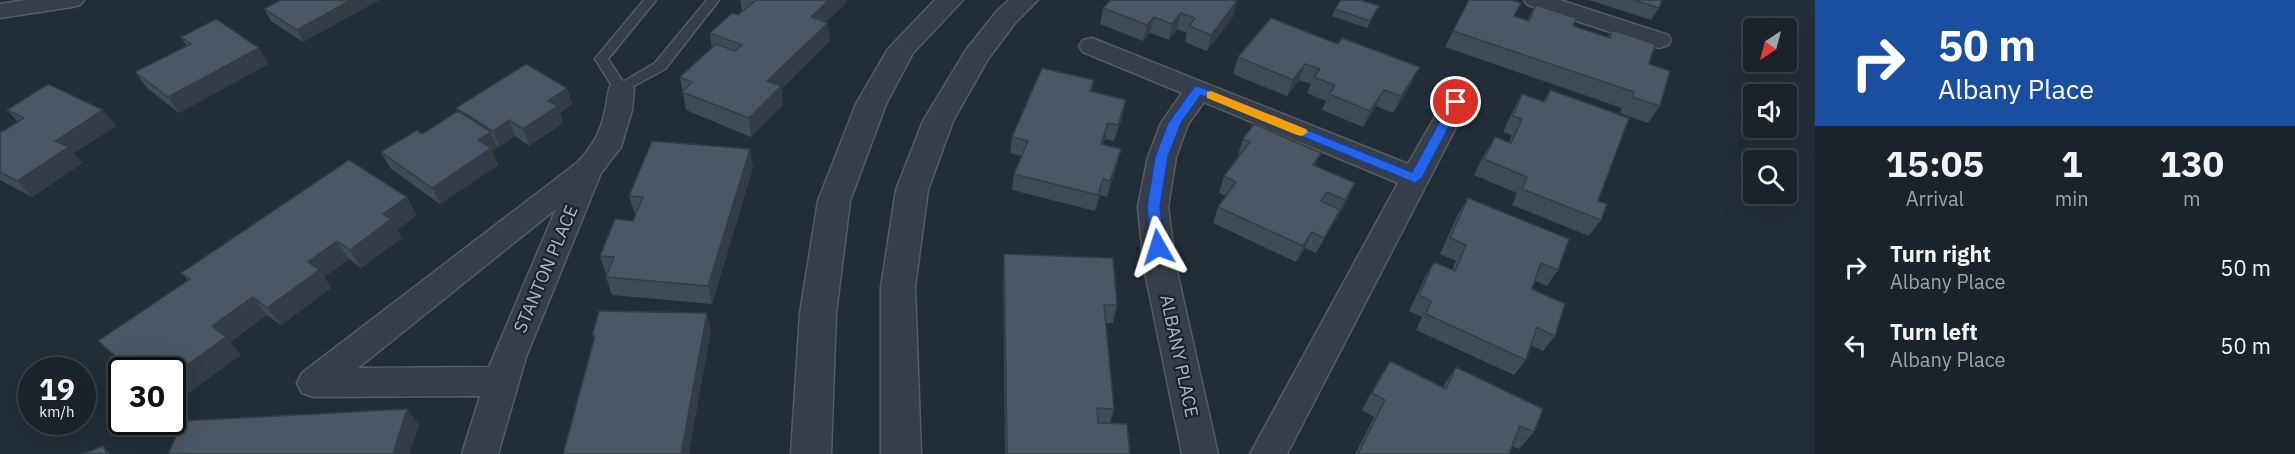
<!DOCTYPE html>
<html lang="en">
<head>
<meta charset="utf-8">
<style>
  :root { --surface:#1a222a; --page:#232a32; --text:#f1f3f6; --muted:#9fa4a8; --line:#383f47 }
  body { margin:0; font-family:"IBM Plex Sans",sans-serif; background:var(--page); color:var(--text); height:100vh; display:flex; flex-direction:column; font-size:22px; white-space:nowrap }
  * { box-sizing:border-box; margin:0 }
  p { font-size:20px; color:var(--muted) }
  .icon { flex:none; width:33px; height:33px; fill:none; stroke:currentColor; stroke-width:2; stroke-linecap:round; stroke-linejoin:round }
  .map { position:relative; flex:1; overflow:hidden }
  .drawer { display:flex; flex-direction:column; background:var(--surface); width:480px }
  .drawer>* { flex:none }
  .guide { background:#1a4fa0; color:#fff; overflow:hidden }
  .needle { width:39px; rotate:216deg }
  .controls { position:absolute; left:1743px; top:18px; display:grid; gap:12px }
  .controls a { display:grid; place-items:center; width:54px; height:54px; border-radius:6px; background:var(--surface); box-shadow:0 6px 24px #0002,0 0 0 2px var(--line); font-size:30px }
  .speed { position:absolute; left:18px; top:357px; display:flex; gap:12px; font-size:30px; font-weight:700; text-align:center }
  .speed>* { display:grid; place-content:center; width:78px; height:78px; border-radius:50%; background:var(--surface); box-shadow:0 6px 24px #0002,0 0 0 2px var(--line); line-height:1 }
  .speed small { font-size:15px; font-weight:400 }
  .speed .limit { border:3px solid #111; border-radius:9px; background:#fff; color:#111 }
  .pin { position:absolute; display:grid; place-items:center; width:51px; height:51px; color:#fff; margin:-26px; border:3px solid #fff; border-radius:50%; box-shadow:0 2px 6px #0007 }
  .me { position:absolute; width:66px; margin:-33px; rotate:354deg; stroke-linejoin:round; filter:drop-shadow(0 0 4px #0008) }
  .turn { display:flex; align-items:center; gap:21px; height:126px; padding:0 24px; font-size:27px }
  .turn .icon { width:78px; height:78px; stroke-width:2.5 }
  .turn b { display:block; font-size:42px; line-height:51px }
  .eta { display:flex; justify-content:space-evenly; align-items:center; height:102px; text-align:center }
  .eta b { font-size:36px; font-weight:800; line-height:42px }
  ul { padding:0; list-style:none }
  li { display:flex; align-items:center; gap:18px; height:78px; padding:0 24px }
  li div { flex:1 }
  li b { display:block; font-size:22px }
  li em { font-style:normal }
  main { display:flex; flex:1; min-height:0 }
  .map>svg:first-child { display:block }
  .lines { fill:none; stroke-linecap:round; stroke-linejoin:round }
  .service-casing { stroke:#545c66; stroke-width:3 }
  .minor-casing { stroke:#545c66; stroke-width:3 }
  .tertiary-casing { stroke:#545c66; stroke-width:3 }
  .service { fill:#363e49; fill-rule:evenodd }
  .minor { fill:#363e49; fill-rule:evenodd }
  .tertiary { fill:#363e49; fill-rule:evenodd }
  .wall { fill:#404b56 }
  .shaded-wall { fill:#343d46 }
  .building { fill:#4b5764; stroke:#343d46; stroke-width:1.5 }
  .route { fill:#2563eb; stroke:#184099; stroke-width:1.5 }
  .slow { fill:#f59e0b }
  .labels { text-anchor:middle; stroke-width:4.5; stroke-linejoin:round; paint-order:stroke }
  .street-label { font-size:18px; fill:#b1b9c5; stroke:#1b242d }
</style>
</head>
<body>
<main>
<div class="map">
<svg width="1815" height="454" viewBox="0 0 1815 454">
  <rect width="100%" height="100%" fill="#232d38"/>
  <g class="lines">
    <defs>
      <path id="service" d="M644,0H656L608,59L623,82L655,63L707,0H719L665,69L621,93L616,92L595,59Z"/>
      <path id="minor" d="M25,0H84L80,5L72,7L0,18V4Z
        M1524,0H1560L1668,35L1671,40L1668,45L1659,48L1650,45L1528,5Z
        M1092,38L1408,164L1447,96L1456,93L1465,96L1469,102L1287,454H1250L1398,183L1204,102L1188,124L1176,157L1168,207L1176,267L1218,454H1182L1144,267L1138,207L1148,157L1161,123L1182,93L1083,52L1079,46L1083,40Z
        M621,80L630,83L634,89L632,110L621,147L601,173L526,357L498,454H462L480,396L314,397L302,393L297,383L302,373L578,162C593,145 600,134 605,111C608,101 606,92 612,83ZM556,209L489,367L358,368Z"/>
      <path id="tertiary" d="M935,0H963L913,53L886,104L850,201L836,313L831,454H791L800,313L818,201L856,104L888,49Z
        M1009,0H1038L1015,23L988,59L953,121L928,190L915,287L921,454H881V287L896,190L923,121L966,50L997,11Z"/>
    </defs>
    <use href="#service" class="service-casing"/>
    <use href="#minor" class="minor-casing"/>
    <use href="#tertiary" class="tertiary-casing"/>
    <use href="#service" class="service"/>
    <use href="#minor" class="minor"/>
    <use href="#tertiary" class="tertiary"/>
  </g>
  <path class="wall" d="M281,0H379L303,42L271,21L264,9Z
    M740,0H846L847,2L826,22L830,41L781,89L783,105L751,137L686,110L680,77L712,48L710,33L738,15L743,11H742Z
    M1589,0H1662L1659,8L1651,20Z
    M1237,1L1233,17L1207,51L1185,42L1187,33L1177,29L1169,40L1150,33L1143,41L1100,24L1103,8Z
    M1536,5L1573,26L1608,37L1612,30L1649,64L1660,106L1648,123L1620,113L1622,108L1445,47L1453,31L1514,16L1527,20Z
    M1379,6L1367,28L1332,16L1335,9Z
    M1271,18L1412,83L1393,113L1376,106L1363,127L1322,110L1326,101L1307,93L1311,84L1299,80L1287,96L1233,74L1238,57Z
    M181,37L259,48L268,64L179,113L147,88L135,72L187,46Z
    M1094,80L1092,91L1123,116L1114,141L1105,139L1103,145L1117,165L1107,197L1100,195L1095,211L1012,190L1014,174L1021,156L1010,153L1012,137Z
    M567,88L572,104L560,113L563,123L529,146L515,136L499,147L496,145L497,148L492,151L498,165L440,204L390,168L381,152L422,134L458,111L456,108Z
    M1550,90L1598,201L1601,220L1589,236L1512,205L1517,193L1474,175L1485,153L1495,137L1509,142L1512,135L1503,132L1513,110L1522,94L1543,102Z
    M7,110L116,126L74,153L82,163L32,197L0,180V133L18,122Z
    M1243,139L1315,166L1348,199L1316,253L1305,248L1296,262L1213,223L1218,207L1226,196L1219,193L1224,176L1239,156L1238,155Z
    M753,167L712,304L612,295L606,277L607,274H606L600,256L633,221L636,215L635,214L629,196Z
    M1468,198L1558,270L1547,286L1535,281L1532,289L1555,336L1543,351L1530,345L1526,360L1514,375L1416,330L1422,317L1409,311L1425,277L1434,262L1452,270L1456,261L1440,254L1458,214Z
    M417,215L397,230L402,238L361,268L349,259L324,277L331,288L281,325L267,315L230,342L241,355L172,370H130L98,341L188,281L181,273Z
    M1004,254L1117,305L1113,323H1105L1114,409L1110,423L1130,454H1005L1003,272Z
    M1390,361L1442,388L1456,367L1534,432L1519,449L1512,446L1509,454H1355L1374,417L1362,410L1379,378Z"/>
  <path class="shaded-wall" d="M351,0H379L303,42L297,30Z
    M829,0H846L847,2L813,35L811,17Z
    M1237,1L1233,17L1207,51L1211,35Z
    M1181,13L1177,29L1169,40L1172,24Z
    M1154,17L1150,33L1143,41L1147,25Z
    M828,23L830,41L781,89L783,105L751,137L749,118L767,81Z
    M259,48L268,64L179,113L168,97Z
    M1305,64L1299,80L1287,96L1293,80Z
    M1420,67L1412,83L1393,113L1401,96Z
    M567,88L572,104L560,113L563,123L529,146L523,129L548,101Z
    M1384,90L1376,106L1363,127L1370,111Z
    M1126,100L1123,116L1114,141L1118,125Z
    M103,110L116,126L74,153L82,163L32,197L17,181L55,141Z
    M509,120L515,136L499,147L493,131Z
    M1108,123L1105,139L1098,160L1101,144Z
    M491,132L497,148L492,151L498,165L440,204L432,188L478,140Z
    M750,149L753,167L712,304L708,286Z
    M1121,149L1117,165L1107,197L1110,181Z
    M1321,153L1314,169L1313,165Z
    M1103,179L1100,195L1095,211L1098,195Z
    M1355,183L1348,199L1316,253L1324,238L1339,213L1345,200Z
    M407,197L417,215L397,230L402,238L361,268L350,250L383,214Z
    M1312,232L1305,248L1296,262L1303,246Z
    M337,241L349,259L324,277L331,288L281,325L267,308L308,262Z
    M253,297L267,315L230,342L241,355L172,405V376L212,326Z
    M707,313L711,330L689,454H681Z
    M407,409L419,425L410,454H393Z
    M103,446L111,454H106Z"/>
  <path class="building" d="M281,0H351L297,30L264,9Z
    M756,0H829L811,17L828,23L767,81L781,86L749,118L682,92L692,82L680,77L716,44L735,51L742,45L710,33L732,13L738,15Z
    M1111,0H1233L1237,1L1211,35L1189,26L1195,18L1181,13L1172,24L1154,17L1147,25L1103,8Z
    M1341,0H1360L1379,6L1370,21L1335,9Z
    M1469,0H1512L1521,3L1514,16L1529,21L1536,5L1576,18L1573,26L1610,38L1612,30L1655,44L1649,64L1670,71L1660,106L1632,97L1634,92L1453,31Z
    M1634,0H1662L1659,8Z
    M1271,18L1338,44L1342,38L1420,67L1401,96L1384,90L1370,111L1329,94L1335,85L1314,77L1320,69L1305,64L1293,80L1238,57Z
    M216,19L259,48L168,97L135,72L191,44L181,37Z
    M526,64L567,88L548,101L558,106L523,129L509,120L493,131L456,108Z
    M1042,68L1094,80L1090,91L1126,100L1118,125L1108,123L1101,144L1121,149L1110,181L1103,179L1098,195L1014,174L1028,141L1012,137Z
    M48,84L103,110L55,141L69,147L17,181L0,172V133L24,118L7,110Z
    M1550,90L1629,118L1598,201L1607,204L1601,220L1522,189L1527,177L1484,159L1495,137L1511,143L1522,119L1513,116L1522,94L1545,102Z
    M458,111L491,132L478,140L491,148L432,188L381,152L417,130L422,134Z
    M1254,124L1321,153L1313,165L1355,183L1345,200L1327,192L1321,201L1340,210L1324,238L1312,232L1303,246L1218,207L1236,182L1224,176L1250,142L1243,139Z
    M652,141L750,149L708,286L606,277L614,257L600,256L615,219L633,221L643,197L629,196Z
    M349,160L407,197L383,214L391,219L350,250L337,241L308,262L319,270L267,308L253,297L212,326L226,337L172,376V370H132L98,341L190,279L181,273Z
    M1468,198L1569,239L1558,270L1541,263L1532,289L1565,304L1555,336L1537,327L1526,360L1426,314L1431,301L1419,295L1434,262L1455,271L1466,245L1450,238Z
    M1004,254L1113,258L1117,305H1104L1114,409L1097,408L1098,423L1127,424L1130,454H1007Z
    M599,311L707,313L681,454H563L595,336H592Z
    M1390,361L1446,389L1456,367L1543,409L1534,432L1520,426L1509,454H1358L1385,400L1372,393Z
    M407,409L393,454H168L183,421Z
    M103,446L106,451V454H82Z"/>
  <path class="route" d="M1198,86L1412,172L1452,99H1460L1462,102L1422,178L1415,183L1201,95L1181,123L1168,157L1160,207L1165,247L1158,252L1151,247L1147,207L1155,157L1168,123L1194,87Z"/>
  <path class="slow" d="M1211,91L1306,129L1308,132L1302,136L1297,135L1207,98V92Z"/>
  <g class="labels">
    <g class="street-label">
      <text transform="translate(546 269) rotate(-67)" y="6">STANTON PLACE</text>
      <text transform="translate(1179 356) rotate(78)" y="6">ALBANY PLACE</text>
    </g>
  </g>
</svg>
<div class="controls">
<a><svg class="needle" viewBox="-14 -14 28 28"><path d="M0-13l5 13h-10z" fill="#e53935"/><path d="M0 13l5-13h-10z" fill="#9fa4a8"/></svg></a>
<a><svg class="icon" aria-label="sound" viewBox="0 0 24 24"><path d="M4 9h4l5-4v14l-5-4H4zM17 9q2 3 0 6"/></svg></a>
<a><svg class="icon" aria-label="search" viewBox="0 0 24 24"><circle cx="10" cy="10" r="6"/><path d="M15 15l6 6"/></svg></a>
</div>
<div class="speed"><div>19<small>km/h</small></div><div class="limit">30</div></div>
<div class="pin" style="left:1456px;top:102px;background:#d93025"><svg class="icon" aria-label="arrive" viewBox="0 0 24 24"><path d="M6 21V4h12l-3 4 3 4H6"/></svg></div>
<svg class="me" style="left:1158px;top:247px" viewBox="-20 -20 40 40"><path d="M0-17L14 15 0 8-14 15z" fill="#2563eb" stroke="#fff" stroke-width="4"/></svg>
</div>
<section class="drawer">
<div class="guide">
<div class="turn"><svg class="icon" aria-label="right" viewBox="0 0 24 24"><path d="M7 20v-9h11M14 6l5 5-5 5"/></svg><div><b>50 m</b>Albany Place</div></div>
</div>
<div class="eta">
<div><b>15:05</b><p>Arrival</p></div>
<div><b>1</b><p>min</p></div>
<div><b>130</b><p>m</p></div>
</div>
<ul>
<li><svg class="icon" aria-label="right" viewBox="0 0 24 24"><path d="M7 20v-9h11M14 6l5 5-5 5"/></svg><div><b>Turn right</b><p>Albany Place</p></div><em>50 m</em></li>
<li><svg class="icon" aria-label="left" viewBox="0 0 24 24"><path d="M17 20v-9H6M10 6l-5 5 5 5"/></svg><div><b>Turn left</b><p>Albany Place</p></div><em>50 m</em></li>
</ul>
</section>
</main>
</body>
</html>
